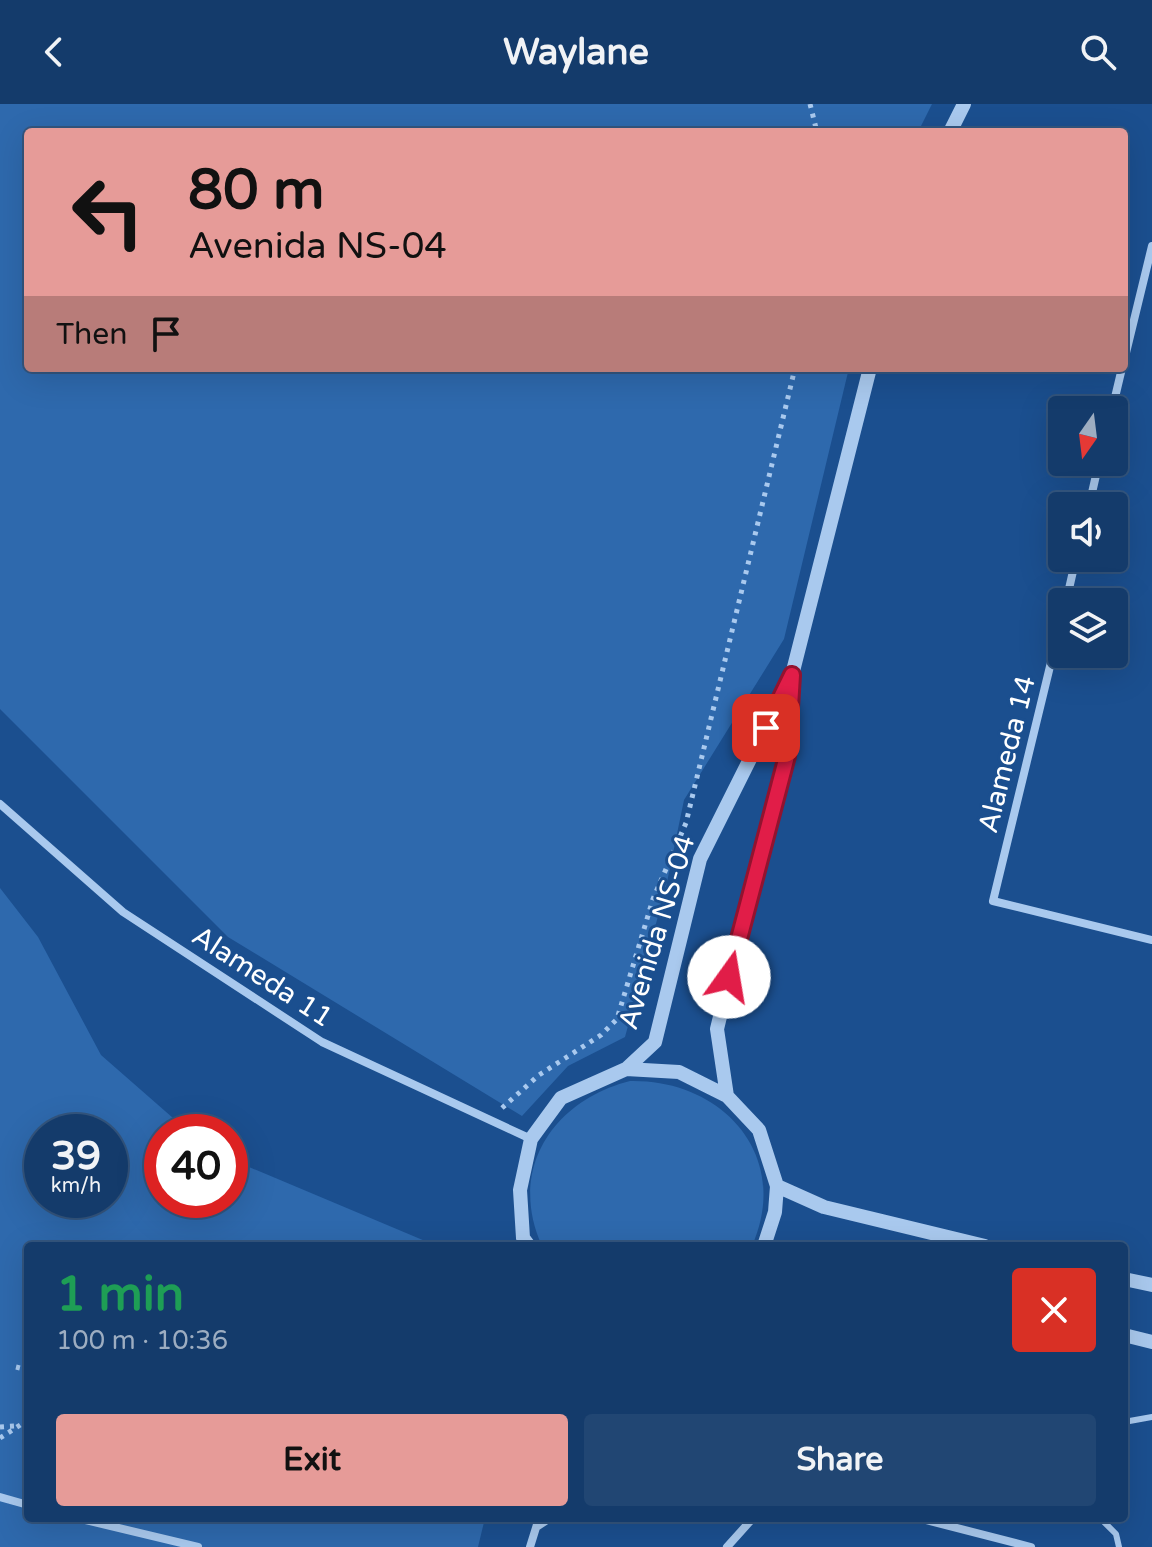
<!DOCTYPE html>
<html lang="en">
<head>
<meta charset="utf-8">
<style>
  :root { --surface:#143b6b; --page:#214673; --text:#f1f3f6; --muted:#9dadc1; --line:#33557e; --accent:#e69b98 }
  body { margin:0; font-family:"Varela Round",sans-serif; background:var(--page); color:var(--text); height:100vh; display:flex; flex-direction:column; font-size:30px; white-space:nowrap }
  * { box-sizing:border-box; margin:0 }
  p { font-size:26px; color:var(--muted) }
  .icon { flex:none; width:44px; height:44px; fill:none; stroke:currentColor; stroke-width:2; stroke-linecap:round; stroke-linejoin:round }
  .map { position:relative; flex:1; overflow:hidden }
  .drawer { position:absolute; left:24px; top:1138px; width:1104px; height:280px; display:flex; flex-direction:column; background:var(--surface); border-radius:8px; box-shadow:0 8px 32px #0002,0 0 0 2px var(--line) }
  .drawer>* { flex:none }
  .hud { position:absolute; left:24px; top:24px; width:1104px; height:244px; border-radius:8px; box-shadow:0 8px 32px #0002,0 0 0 2px var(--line); background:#e69b98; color:#111; overflow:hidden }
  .needle { width:52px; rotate:194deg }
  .fabs { position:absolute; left:1048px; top:292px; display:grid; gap:16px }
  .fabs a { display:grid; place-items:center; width:80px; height:80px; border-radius:8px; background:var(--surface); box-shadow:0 8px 32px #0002,0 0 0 2px var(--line); font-size:40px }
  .speed { position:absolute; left:24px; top:1010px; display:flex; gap:16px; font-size:40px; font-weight:700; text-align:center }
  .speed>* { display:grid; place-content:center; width:104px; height:104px; border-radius:50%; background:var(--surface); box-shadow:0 8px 32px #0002,0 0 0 2px var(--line); line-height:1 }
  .speed small { font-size:20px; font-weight:400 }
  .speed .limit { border:12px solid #d22; background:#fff; color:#111 }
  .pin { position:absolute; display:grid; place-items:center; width:68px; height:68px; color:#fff; margin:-34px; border-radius:16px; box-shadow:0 4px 12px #0006 }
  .me { position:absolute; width:88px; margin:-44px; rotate:13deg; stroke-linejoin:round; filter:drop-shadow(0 0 6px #0008) }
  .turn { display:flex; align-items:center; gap:28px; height:168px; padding:0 32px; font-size:36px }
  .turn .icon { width:104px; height:104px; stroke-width:2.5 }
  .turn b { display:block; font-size:56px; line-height:68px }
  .then { display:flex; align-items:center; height:76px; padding:0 32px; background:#0003; gap:16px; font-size:30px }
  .round { display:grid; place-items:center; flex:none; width:84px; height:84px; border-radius:8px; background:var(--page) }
  .overview { display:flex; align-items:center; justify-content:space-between; height:136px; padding:0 32px }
  h1 { font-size:48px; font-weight:800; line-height:60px; color:#1e9e55 }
  .button { display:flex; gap:16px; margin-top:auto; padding:16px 32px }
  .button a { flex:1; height:92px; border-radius:8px; background:var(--accent); color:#111; font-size:32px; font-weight:800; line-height:92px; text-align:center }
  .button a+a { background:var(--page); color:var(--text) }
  header { display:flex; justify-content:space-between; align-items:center; height:104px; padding:0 32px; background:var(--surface); font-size:36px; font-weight:800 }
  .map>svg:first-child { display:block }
  .green { fill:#2e69ad; fill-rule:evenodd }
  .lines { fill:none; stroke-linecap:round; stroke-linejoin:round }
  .path { stroke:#a9c9ee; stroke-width:5; stroke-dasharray:4 6; stroke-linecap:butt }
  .service { stroke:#a9c9ee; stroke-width:6 }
  .minor { stroke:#a9c9ee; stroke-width:8 }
  .tertiary { stroke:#a9c9ee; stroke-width:14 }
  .route-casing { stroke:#92132f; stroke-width:20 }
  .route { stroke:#e11d48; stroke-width:14 }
  .labels { text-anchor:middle; stroke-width:6; stroke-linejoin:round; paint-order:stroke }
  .street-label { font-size:28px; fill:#fff; stroke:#1b4f8f }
</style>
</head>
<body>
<header><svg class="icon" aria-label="back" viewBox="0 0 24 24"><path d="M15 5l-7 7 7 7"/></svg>Waylane<svg class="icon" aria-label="search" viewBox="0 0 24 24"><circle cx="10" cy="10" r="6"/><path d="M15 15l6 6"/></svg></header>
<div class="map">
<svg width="1152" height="1443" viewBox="0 0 1152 1443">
  <rect width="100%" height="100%" fill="#1b4f8f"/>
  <path class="green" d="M0,0H932L918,28H28V264H849L784,535L684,696L666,783L625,933L568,962L522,1012L228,833L0,605Z
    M0,784L38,833L101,951L189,1028H162V1096H230V1055L437,1142H28V1414H485L478,1443H0ZM42,1028H110V1096H42Z
    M630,977C722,975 792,1051 752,1142H542C507,1065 554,996 630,977Z"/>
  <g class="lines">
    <path class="path" d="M810,0L817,28
      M502,1004L539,971L601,931L617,915L653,795L686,719L795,264
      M16,1263L28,1266
      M0,1323L15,1322
      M0,1334L28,1316"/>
    <path class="service" d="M1124,1318L1152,1313
      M1100,1414L1116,1430L1119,1443"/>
    <path class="minor" d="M1124,257L1152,142
      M1112,306L1122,264
      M1089,402L1099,358
      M1066,498L1076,454
      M1062,513L993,797L1152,836
      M0,700L123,808L322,938L531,1035
      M0,1393L28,1401
      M77,1414L198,1443
      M918,1414L1031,1443
      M538,1422L550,1414
      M530,1443L539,1414
      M727,1443L753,1414"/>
    <path class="tertiary" d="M950,28L964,0
      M626,965L655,938L700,755L792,571L870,264
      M727,992L717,925L765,727L787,652L791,580
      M777,1082L824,1103L985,1142
      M529,1142L523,1134L520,1086L531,1035L561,994L626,965L679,968L727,992L759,1026L777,1082L775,1108L764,1142
      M1124,1175L1152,1181
      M1124,1231L1152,1238"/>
  </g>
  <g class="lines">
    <defs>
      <path id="route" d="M729,873L787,652L792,571L766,624"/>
    </defs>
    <use href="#route" class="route-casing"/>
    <use href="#route" class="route"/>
  </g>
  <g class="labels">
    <g class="street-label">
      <text transform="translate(1006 650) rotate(-76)" y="10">Alameda 14</text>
      <text transform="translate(656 828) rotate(-73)" y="10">Avenida NS-04</text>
      <text transform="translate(263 872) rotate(33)" y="10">Alameda 11</text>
    </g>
  </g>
</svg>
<div class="fabs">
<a><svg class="needle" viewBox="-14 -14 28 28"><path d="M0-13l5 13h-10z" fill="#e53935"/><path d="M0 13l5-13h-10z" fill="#9dadc1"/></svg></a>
<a><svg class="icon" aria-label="sound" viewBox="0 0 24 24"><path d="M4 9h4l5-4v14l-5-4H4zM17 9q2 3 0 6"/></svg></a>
<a><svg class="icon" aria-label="layers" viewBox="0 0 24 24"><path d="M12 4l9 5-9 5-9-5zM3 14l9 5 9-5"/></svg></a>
</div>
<div class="speed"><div>39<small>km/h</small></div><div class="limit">40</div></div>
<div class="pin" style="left:766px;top:624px;background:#d93025"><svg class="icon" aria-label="arrive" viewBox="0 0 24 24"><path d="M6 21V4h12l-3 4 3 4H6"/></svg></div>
<svg class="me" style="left:729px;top:873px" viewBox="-20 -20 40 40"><circle r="19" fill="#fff"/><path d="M0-13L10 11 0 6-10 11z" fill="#e11d48"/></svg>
<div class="hud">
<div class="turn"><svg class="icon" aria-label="left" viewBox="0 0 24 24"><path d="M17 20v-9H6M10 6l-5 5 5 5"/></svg><div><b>80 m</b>Avenida NS-04</div></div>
<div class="then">Then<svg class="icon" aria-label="arrive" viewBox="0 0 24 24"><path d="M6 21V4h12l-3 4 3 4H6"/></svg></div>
</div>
<section class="drawer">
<div class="overview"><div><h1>1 min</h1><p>100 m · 10:36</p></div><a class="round" style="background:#d93025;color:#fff"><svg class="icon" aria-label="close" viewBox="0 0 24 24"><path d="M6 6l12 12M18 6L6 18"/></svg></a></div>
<div class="button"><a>Exit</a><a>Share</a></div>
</section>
</div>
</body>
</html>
